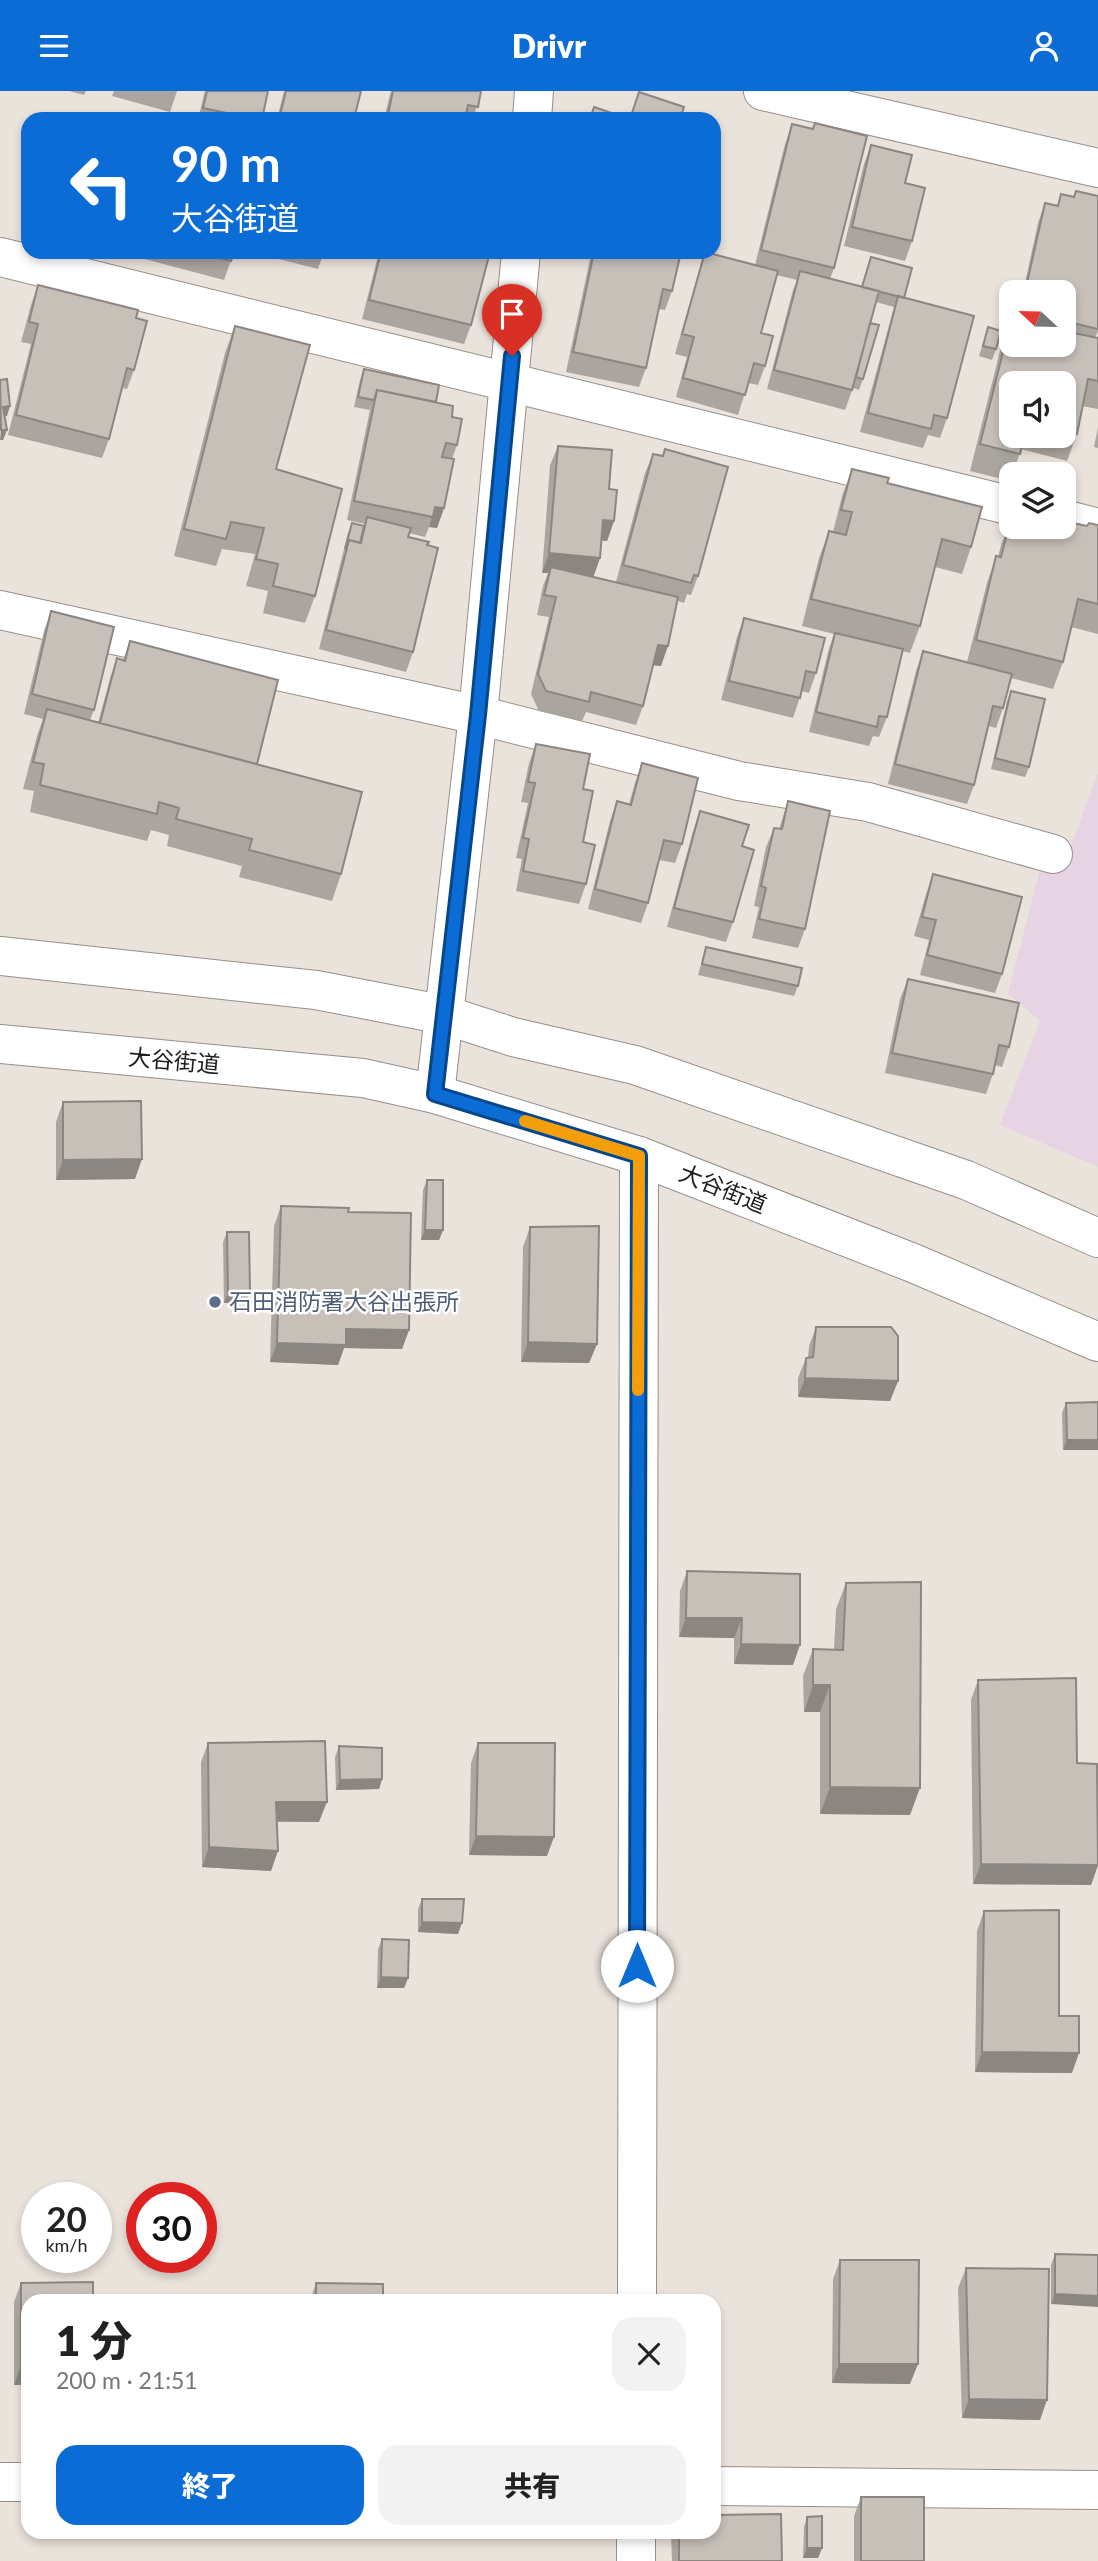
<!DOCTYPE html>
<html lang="ja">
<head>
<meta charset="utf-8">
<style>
  :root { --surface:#fff; --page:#f2f2f2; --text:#222; --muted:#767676; --accent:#0c6cd5 }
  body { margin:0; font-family:Lato,"Noto Sans JP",sans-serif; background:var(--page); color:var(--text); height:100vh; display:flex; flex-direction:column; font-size:26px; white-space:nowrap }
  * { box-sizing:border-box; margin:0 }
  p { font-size:23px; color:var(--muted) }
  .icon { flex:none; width:38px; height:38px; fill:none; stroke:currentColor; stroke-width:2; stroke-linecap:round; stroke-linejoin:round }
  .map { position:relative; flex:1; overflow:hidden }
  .side { position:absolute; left:21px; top:2203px; width:700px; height:245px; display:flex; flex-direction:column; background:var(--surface); border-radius:21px; box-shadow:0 4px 10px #0003 }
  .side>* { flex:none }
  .guide { position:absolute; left:21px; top:21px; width:700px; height:147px; border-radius:21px; box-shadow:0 4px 10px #0003; background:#0c6cd5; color:#fff; overflow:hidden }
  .needle { width:46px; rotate:292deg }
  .controls { position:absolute; left:999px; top:189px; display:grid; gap:14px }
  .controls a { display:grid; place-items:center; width:77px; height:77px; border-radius:14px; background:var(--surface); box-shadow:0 4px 10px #0003; font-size:35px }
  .speed { position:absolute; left:21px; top:2091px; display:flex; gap:14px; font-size:35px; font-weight:700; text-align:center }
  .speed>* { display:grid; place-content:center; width:91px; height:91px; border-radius:50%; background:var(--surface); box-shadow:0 4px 10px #0003; line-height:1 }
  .speed small { font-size:18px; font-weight:400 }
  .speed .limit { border:10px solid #d22; background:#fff; color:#111 }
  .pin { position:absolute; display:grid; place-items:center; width:60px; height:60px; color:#fff; margin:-72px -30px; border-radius:50% 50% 50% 0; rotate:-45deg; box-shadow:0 0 7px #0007 }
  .pin .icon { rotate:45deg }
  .me { position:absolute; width:77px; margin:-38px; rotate:0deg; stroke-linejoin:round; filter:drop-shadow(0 0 5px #0008) }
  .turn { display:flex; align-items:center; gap:24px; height:147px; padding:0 35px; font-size:32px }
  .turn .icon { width:91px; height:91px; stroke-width:2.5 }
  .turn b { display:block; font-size:49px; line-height:60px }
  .round { display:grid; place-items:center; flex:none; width:74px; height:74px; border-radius:21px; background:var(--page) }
  .headline { display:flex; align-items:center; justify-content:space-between; height:119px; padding:0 35px }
  h1 { font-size:42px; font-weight:800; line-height:52px }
  .primary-button { display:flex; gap:14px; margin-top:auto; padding:14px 35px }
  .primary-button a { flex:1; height:80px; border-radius:21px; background:var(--accent); color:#fff; font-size:28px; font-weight:800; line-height:80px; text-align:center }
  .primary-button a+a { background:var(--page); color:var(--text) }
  header { display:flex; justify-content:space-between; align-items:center; height:91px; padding:0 35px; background:var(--accent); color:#fff; font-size:32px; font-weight:800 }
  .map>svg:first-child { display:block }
  .education { fill:#e6d3e4 }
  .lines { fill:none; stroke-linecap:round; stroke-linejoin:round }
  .minor-casing { stroke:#958f88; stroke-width:40 }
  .tertiary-casing { stroke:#958f88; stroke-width:40 }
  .primary-casing { stroke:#958f88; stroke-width:40 }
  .minor { stroke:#fff; stroke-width:38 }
  .tertiary { stroke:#fff; stroke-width:38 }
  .primary { stroke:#fff; stroke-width:38 }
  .wall { fill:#aba59f; fill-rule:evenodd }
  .shaded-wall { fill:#8b8682 }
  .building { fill:#c7c0b9; stroke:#8b8682; stroke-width:2 }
  .route-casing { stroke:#08468a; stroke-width:18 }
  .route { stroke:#0c6cd5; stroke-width:12 }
  .slow { stroke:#f59e0b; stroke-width:12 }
  .service-dot { fill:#5c6f8a; stroke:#fff; stroke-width:2.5 }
  .labels { text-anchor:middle; stroke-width:5; stroke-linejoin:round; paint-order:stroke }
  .street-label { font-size:23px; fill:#1f1d1a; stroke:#fff }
  .service-label { font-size:23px; fill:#4e5e75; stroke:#fff; text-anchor:start }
</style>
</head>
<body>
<header><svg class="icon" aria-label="menu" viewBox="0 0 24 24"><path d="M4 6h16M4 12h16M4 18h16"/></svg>Drivr<svg class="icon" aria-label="person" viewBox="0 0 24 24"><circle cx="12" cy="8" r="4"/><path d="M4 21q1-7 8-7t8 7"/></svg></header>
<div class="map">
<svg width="1098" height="2470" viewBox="0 0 1098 2470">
  <rect width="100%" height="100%" fill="#eae3db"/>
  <path class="education" d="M1098,682V1076L1000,1034L1040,930L1008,902L1041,775L1065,771Z"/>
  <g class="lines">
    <defs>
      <path id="minor" d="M763,0L1098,77
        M0,166L1012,415
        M1064,428L1098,437
        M0,519L478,624L739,690L868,711L1053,763
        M637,2210L639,1065
        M636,2470V2441"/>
      <path id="tertiary" d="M532,28L534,0
        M435,1003L478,624L521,161
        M0,2391H28
        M714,2395L1098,2399"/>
      <path id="primary" d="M0,865L316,899L445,924L513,946L635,974L966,1089L1098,1147
        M0,953L363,987L435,1003L639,1065L913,1172L1098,1251"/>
    </defs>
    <use href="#minor" class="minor-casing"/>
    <use href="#tertiary" class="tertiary-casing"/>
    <use href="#primary" class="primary-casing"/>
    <use href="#minor" class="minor"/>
    <use href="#tertiary" class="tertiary"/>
    <use href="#primary" class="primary"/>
  </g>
  <path class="wall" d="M69,0H86L84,4Z
    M114,0H177L170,21L112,5Z
    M205,0H268L262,28H198Z
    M284,0H361L354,28H277Z
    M391,0H481L473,28H384Z
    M815,32L834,177L830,188L861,196L871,166L904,207L947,327L940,347L928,344L923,357L860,341L894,216L876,211L870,232L863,288L859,299L853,297L845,319L767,298L793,199L797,189L776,184L761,242L765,275L758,294L748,292L738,324L676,306L687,266L675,263L699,180L705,161L755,174L785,53L792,33L812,38Z
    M871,54L905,92L912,150L905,170L844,155L864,73Z
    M1076,100L1098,105V240L1095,247H1098V318L1082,315L1077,343L1067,370L1021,358L1013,383H1012L1010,390L970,380L1001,256L1011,229L1064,254V201H1023L1038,132L1045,112L1057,115L1061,103L1074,106ZM1064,292V345H1012Z
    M118,161H234L224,189Z
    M251,161H324L318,178Z
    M379,161H490L471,234L464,253L362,228Z
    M592,161H681L672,200L665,219L659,218L646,277L639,296L566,281L590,168Z
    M38,194L136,227L134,279L127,298L122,297L109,348L102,367L8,344L31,253L21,251L31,214Z
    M235,235L276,378L315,505L305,532L263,522L268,500L246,495L255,463L222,458L216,475L174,465L225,262Z
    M988,236L996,258L992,269L979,265Z
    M364,278L436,311L452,326L457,354L452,368L444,417L437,437L429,436L425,446L409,442L408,446L427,454L413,561L406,581L319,558L348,442L352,432L364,435L365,433L347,429L370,319L354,316L360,289Z
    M1098,336V357L1094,356Z
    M558,355L609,398L614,430L607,450L602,449L600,467L593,486L616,491L645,382L653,363L662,365L665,358L698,485L691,504L687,503L684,512L678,510L661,575L653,574L643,615L636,634L586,621L582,630L539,620L531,603L549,526L537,524L543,495L548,482H542L550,374Z
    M852,378L887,392L971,456L962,483L935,476L920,535L910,562L902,560L887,626L879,646L873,645L869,655L809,641L828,561L834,543L802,535L819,467L829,440L833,441L842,405Z
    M1011,427L1051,436L1098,434V543L1071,536L1063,571L1053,598L1011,587L1003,617L996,637L988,635L974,694L967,713L888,693L916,580L923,560L967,571L987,492L996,465L998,466L1001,454Z
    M51,520L94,619L90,629L98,632L110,587L117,567L123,569L130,550L257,673L341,783L332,810L239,786L242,775L167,755L169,744L151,739L147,750L30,721L34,700L23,698L37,645L43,628L24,623L44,540Z
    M744,527L816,582L809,602L802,600L793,627L721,609L737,546Z
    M1011,600L1029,676L1025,686L991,678L1007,610Z
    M536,653L583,698V751L586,793L579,813L516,800L522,768L516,767L528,712L521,711L529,672Z
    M642,672L682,753L675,772L659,769L648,812L641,832L588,818L610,730L617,710L629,713L635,692Z
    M788,710L805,838L798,857L752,847L759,816L754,815L766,756L774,737L779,738Z
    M700,720L742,755L733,831L726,851L667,836L693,740Z
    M933,783L1002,883L995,902L920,884L929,849L914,845L926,803Z
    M706,856L798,895L794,905L698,884Z
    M908,888L1009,956L1002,976L995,974L993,983L986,1003L885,982L900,908Z
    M63,1011L135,1088L56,1089V1031Z
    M427,1089L443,1139L439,1149H421L423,1099Z
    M281,1115L348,1121L409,1239L402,1258L344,1257L338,1274L270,1271L274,1135Z
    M530,1136L597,1253L589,1272L521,1271L523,1156Z
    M227,1141L250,1201L246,1211L224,1212L223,1151Z
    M816,1236L898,1290L890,1310L798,1306V1287L806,1267H808L809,1255Z
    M1098,1311L1063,1359L1062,1322L1066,1312Z
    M687,1480L793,1574L734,1573V1547L679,1546L680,1500Z
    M846,1492L910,1724L820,1723V1621H804L803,1585L813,1558L834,1559L836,1518Z
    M978,1589L1077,1672L1098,1774L1091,1794L973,1793L971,1609Z
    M208,1652L319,1731H277L271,1780L202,1776L201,1671Z
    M478,1652L547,1765L469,1764L471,1672Z
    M339,1655L382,1688L379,1698L336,1699L335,1666Z
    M422,1808L458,1843L418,1841V1818Z
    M984,1820L1059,1925L1072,1982L975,1981L977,1840Z
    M382,1848L408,1887L404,1897H377L378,1858Z
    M1055,2163L1098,2164L1051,2213V2174Z
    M840,2169L910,2293L832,2292L833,2188Z
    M966,2177L1040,2329L962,2327L958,2197Z
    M21,2192L28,2210V2294H14V2211Z
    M316,2192L383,2210H310Z
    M861,2406L924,2470H854V2425Z
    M807,2426L822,2457L818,2467H803L804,2436Z
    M673,2441H714L782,2470H672L671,2444Z"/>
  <path class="shaded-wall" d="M10,315L7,325L0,326L3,316Z
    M1,339H7L3,349H0Z
    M435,416L444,417L437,437L429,436Z
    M603,429L614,430L607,450L596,449Z
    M549,462L600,467L593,487L551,476L548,482H542Z
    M658,554L668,555L661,575L651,574Z
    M142,1068L135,1088L56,1089L63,1069Z
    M425,1139H443L439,1149H421Z
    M228,1201H250L246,1211L224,1212Z
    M346,1238L409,1239L402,1258L344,1257L338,1274L270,1271L277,1252Z
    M528,1251L597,1253L589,1272L521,1271Z
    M805,1287L898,1290L890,1310L798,1306Z
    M1067,1349H1098V1359H1063Z
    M686,1527H742L734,1547L679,1546Z
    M741,1553L800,1554L793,1574L734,1573Z
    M813,1594H830L820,1621H804Z
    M382,1688L379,1698L336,1699L340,1689Z
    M830,1696L920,1697L910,1724L820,1723Z
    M276,1711H327L319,1731L268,1730Z
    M476,1745L554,1746L547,1765L469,1764Z
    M209,1756L278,1760L271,1780L202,1776Z
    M981,1773L1098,1774L1091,1794L973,1793Z
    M422,1831L462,1832L458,1843L418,1841Z
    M381,1886L408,1887L404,1897H377Z
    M982,1961L1079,1962L1072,1982L975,1981Z
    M1055,2203L1098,2205V2216L1051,2213Z
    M839,2273H918L910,2293L832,2292Z
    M21,2274H28V2294H14Z
    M969,2308L1047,2309L1040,2329L962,2327Z
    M807,2457H822L818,2467H803Z"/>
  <path class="building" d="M207,0H268L262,28H255L203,17Z
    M286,0H361L354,28H279Z
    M393,0H481L478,16L468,14L465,28H387Z
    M639,1L684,16L680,28H630Z
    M594,16L629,28H590Z
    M815,32L867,45L834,177L761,159L792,33L813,38Z
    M871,54L912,64L905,92L925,97L912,150L852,136Z
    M1076,100L1098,105V238L1064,230V201H1025L1045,112L1058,115L1061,103L1074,106Z
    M199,161H234L231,170Z
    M381,161H490L471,234L369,209Z
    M594,161H681L672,200L663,198L646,277L573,261Z
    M705,161L778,180L761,242L773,245L765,275L754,272L745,304L683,287L694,246L682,243Z
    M871,166L912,177L904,207L862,196Z
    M800,180L879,200L852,299L774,279Z
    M38,194L138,219L136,227L147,230L134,279L127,277L109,348L16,324L38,233L29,231Z
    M898,205L974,225L947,327L934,324L931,338L868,322Z
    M1011,229L1012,254H1064V240L1098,247V290L1088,288L1077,343L1064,340V292H1012V345H1024L1020,363L980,353Z
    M870,232L879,234L863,288L856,286Z
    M235,235L310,254L276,378L342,398L315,505L273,495L278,473L256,468L264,437L231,431L226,448L184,438Z
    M988,236L1001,240L996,258L983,255Z
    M364,278L439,294L436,311L377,299L374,309L358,306Z
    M7,288L10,315L3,316L7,339H1L0,289Z
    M377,299L453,315L452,326L462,328L457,354L446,352L442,366L454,368L444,417L435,416L433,426L354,410Z
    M558,355L612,359L609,398L617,399L614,430L603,429L600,467L549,462Z
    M665,358L728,376L698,485L694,484L691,492L623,474L653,363L663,365Z
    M852,378L889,387L887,392L982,416L971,456L942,448L920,535L811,508L829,440L846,444L852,421L841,419Z
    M367,426L411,437L408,446L429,451L427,454L438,457L413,561L326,539L349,449L361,452Z
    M1011,427L1012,436H1064V430L1087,435L1089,432L1098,434V513L1078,508L1063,571L976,549L996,465L1001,466Z
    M352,432L364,435L360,452L349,449L345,458Z
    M551,476L678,506L668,555L658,554L643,615L591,601L589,611L546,600L538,583L556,506L544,504Z
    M51,520L114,536L94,619L32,603Z
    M744,527L825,547L816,582L806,580L800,607L729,590Z
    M835,542L903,558L887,626L879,625L877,636L816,621Z
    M130,550L278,589L257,673L100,632L117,567L125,570Z
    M923,560L1012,583L1003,617L993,615L974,694L895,673Z
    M1011,600L1045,608L1029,676L995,667Z
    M47,618L362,701L341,783L249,759L252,748L176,728L179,717L159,711L157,723L40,694L44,673L33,671Z
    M536,653L590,663L583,698L593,700L583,751L595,754L586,793L523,780L529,748L523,747L535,692L528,691Z
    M642,672L698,687L682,753L664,749L648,812L595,798L617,710L631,714Z
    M788,710L830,720L805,838L759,828L766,797L761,795L774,737L782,738Z
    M700,720L749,734L742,755L754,759L733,831L674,817Z
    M933,783L1022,806L1002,883L927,864L936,829L922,826Z
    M706,856L802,877L798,895L702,873Z
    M908,888L1019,912L1009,956L999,954L993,983L892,962Z
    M141,1010L142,1068L63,1069V1011Z
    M427,1089H443V1139H425Z
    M281,1115L349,1117L348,1121L411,1122L409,1239L346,1238V1254L277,1252Z
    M599,1135L597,1253L528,1251L530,1136Z
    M227,1141H249L250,1201H228Z
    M816,1236H891L898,1245V1290L805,1287L806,1267L813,1266Z
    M1098,1311V1349H1067L1066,1312Z
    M687,1480L800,1483V1554L741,1553L742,1527H686Z
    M921,1491L920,1697L830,1696V1594H813V1558L843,1559L846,1492Z
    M1076,1587L1077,1672L1097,1673L1098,1774L981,1773L978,1589Z
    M325,1650L327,1711H276L278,1760L209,1756L208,1652Z
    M478,1652H555L554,1746L476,1745Z
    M339,1655L382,1657V1688L340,1689Z
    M422,1808H464L462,1832L422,1831Z
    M1059,1819V1925H1079V1962L982,1961L984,1820Z
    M382,1848L409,1849L408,1887L381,1886Z
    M1055,2163L1098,2164V2205L1055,2203Z
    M840,2169H919L918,2273H839Z
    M966,2177L1049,2178L1047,2309L969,2308Z
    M93,2191V2210H28V2274H21V2192Z
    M316,2192L383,2193V2210H316Z
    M861,2406H924V2470H861Z
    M781,2423L782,2470H679V2441H714V2424Z
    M822,2425V2457H807V2426Z"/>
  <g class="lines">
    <defs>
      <path id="route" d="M512,265L478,624L435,1003L639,1065L637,1875"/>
    </defs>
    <use href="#route" class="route-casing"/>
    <use href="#route" class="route"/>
    <path class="slow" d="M525,1030L639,1065L638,1299"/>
  </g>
  <circle class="service-dot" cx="215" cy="1211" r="7"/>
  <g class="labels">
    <g class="street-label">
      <text transform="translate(174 970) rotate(5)" y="8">大谷街道</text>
      <text transform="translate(723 1098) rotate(22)" y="8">大谷街道</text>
    </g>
    <g class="service-label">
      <text x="229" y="1219">石田消防署大谷出張所</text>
    </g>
  </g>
</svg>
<div class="controls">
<a><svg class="needle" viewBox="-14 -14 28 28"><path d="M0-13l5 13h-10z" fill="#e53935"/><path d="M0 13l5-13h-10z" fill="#767676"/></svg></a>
<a><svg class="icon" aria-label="sound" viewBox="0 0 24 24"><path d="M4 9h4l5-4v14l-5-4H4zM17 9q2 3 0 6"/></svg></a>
<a><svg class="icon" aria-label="layers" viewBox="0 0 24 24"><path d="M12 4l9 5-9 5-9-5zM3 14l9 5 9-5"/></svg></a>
</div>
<div class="speed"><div>20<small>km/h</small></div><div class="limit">30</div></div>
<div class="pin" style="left:512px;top:265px;background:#d93025"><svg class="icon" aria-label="arrive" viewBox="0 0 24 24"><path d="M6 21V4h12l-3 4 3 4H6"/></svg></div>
<svg class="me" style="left:637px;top:1875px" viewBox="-20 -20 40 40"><circle r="19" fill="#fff"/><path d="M0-13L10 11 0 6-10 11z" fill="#0c6cd5"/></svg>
<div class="guide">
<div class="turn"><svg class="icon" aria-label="left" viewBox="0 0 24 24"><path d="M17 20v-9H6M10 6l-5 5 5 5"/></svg><div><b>90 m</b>大谷街道</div></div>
</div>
<section class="side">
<div class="headline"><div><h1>1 分</h1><p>200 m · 21:51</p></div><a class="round"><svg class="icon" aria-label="close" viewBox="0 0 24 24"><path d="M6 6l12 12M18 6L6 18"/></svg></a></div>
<div class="primary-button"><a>終了</a><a>共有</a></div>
</section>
</div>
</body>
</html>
